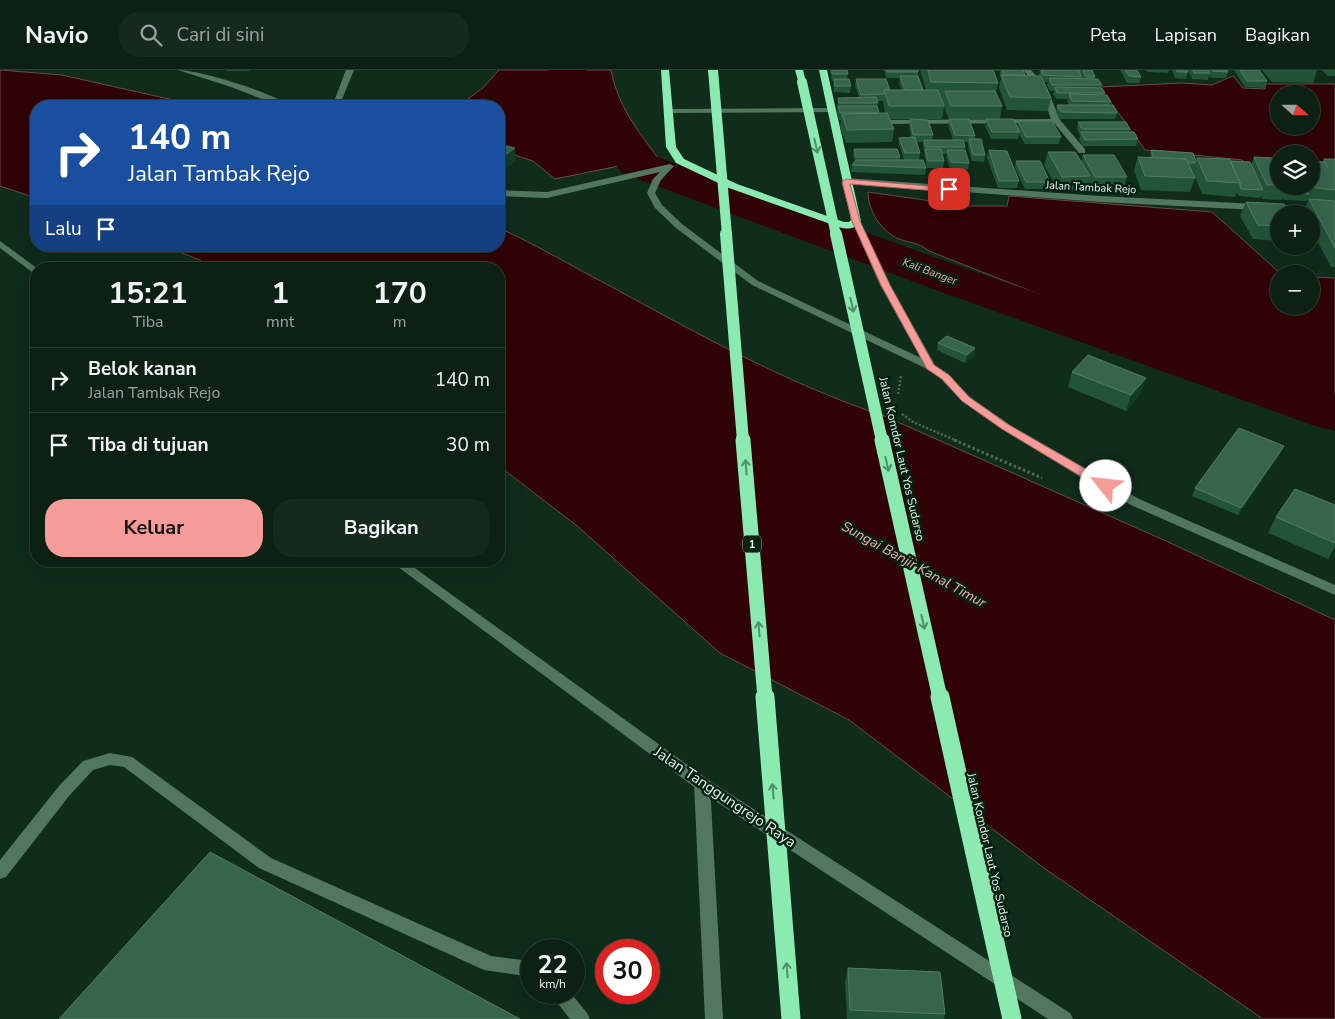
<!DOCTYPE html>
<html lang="id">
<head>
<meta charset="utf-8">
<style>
  :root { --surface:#0c2114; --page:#15291d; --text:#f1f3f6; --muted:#9aa3a0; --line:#2c3e34; --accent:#f59b98 }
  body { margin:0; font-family:"Nunito Sans",sans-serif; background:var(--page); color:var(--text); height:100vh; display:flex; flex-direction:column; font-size:19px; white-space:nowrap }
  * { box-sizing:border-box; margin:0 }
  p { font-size:16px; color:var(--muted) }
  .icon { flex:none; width:28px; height:28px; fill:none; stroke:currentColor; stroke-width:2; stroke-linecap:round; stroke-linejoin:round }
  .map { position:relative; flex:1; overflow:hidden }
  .drawer { position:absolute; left:30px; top:192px; width:475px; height:305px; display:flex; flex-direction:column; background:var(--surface); border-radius:20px; box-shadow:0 5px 20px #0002,0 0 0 1px var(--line) }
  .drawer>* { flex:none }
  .top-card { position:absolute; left:30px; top:30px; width:475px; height:152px; border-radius:20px; box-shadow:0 5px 20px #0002,0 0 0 1px var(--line); background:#1a4fa0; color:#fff; overflow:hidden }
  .needle { width:32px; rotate:111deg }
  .tools { position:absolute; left:1270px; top:15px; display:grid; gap:10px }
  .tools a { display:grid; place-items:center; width:50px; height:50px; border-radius:50%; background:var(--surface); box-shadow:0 5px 20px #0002,0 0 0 1px var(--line); font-size:25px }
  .speed { position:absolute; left:520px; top:869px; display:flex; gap:10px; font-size:25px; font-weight:700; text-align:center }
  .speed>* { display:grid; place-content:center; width:65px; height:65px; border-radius:50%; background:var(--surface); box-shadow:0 5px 20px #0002,0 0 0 1px var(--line); line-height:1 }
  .speed small { font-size:12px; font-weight:400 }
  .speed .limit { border:8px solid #d22; background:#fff; color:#111 }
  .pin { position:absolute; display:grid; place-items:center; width:42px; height:42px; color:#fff; margin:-21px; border-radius:10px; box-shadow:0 2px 8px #0006 }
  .me { position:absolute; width:55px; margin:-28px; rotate:299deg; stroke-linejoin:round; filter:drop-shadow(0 0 4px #0008) }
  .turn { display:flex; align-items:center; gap:18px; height:105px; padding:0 15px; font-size:22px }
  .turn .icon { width:65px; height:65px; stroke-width:2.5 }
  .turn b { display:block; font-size:35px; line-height:42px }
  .then { display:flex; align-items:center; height:48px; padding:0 15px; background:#0003; gap:10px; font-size:19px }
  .eta { display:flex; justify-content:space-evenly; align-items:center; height:85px; text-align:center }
  .eta b { font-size:30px; font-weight:700; line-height:35px }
  .cta { display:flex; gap:10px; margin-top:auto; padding:10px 15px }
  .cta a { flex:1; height:58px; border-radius:20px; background:var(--accent); color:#111; font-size:20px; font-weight:700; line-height:58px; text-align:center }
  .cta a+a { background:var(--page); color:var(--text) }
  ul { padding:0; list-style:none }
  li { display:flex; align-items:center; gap:15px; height:65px; padding:0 15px; border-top:1px solid var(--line) }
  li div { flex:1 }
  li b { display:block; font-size:19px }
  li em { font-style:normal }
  header { display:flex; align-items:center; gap:30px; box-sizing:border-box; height:70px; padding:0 25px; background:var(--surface); border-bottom:1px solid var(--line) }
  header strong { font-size:24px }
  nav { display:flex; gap:28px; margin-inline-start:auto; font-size:18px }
  .search { width:350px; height:45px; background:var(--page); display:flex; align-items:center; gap:12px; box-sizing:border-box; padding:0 18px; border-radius:20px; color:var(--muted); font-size:19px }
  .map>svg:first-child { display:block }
  .water { fill:#300306; stroke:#664b4a; fill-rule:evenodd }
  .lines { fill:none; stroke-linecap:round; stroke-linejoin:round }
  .river { fill:#300306; fill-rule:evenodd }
  .path-far1 { stroke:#51695a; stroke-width:2.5; stroke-dasharray:2 2; stroke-linecap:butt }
  .path { stroke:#51695a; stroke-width:3; stroke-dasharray:2.5 2.5; stroke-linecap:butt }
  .lane { fill:#52775f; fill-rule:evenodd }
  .street { fill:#52775f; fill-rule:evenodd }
  .highway { fill:#8beab0; fill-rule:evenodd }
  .highway-bridge-far3 { stroke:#8beab0; stroke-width:10 }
  .highway-bridge-far2 { stroke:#8beab0; stroke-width:12 }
  .highway-bridge-far1 { stroke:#8beab0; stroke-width:15 }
  .highway-bridge { stroke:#8beab0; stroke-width:19 }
  .wall { fill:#225438; fill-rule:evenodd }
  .shaded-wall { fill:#123d25 }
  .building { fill:#36654b; stroke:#517c64 }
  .oneway { stroke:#4f9069 }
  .route { fill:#f59b98; stroke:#9f6563 }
  .labels { text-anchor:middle; stroke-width:5; stroke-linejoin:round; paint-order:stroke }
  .far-street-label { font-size:11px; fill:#e3f4e8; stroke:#062212 }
  .far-water-label { font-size:11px; font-style:italic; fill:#f8aaa7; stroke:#062212 }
  .shield { fill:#062212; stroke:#a1b5a8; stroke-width:1 }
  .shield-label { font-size:11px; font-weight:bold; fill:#e3f4e8 }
  .street-label { font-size:12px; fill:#e3f4e8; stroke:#062212 }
  .water-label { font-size:14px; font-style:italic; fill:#f8aaa7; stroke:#062212 }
  .near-street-label { font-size:15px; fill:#e3f4e8; stroke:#062212 }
</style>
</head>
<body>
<header>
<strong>Navio</strong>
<div class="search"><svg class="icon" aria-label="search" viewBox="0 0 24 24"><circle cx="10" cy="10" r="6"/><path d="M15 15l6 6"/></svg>Cari di sini</div>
<nav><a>Peta</a><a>Lapisan</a><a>Bagikan</a></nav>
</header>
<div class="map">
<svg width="1335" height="949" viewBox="0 0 1335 949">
  <rect width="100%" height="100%" fill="#102c1b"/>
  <path class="water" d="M0,0L62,5L200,36H36V128L0,116Z
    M499,0H611C618,36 636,58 658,88L555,109L533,91L499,80V36H458L483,18Z
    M1233,6L1243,18L1265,19L1266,14H1335V96H1311V84H1279V96H1248L1242,90L1145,80L1100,17L1182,13L1212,15ZM1279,24H1311V56H1279Z
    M868,122L967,136H1007L1009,126L1212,142L1281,204H1279V236H1311V207L1335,208V330L1132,261L929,181C916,171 912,174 899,169C881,161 868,141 868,122Z
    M499,158C537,175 573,197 610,216C698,264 788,314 884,346L1166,471L1335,550V949H1263L1044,798L849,650L720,583L576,455L499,396V199H215L200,190L164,176H499Z"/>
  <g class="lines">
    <path class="river" d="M548,0H586L652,85L970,200L1335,325V361L1315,356L936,220L622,103Z"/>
    <path class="path-far1" d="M898,324L901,306
      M902,344L913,352L957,371"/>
    <path class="path" d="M954,370L1042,408"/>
    <path class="lane" d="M346,0H354L340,34H372L376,36H323L324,34H333Z
      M110,683L132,687L271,788L491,886L531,891V907L484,900L259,798L124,697L110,695L93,700L69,726L6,807L0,809V790L59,716L83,691Z
      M702,708L707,709L710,714L723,949H705L694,714L697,709Z
      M549,922H570L587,943L590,949H570Z"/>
    <path class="street" d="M178,0C200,0 274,23 290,36H280L231,17Z
      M1023,0H1031L1047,18L1060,50L1085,79V83H1079L1054,53L876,54L872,52L876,50L1051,49L1040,19Z
      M831,38L835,40L834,42L669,43L665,41L669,39Z
      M670,94L674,96L661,110L655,123L662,135L682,154L758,211L921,288L880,215L852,151L856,148L859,149L890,215L935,295L949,305L970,327L1010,355L1139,429L1335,515V525L1131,435L1087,411L1002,359L962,331L941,309L927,299L752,215L676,158L655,138L647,123L653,109L660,102L547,128L499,126V120L547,122Z
      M846,108L1100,126L1335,138V144L1100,132L843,113L842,111Z
      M0,171L38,199L36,205L0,178Z
      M390,491H405L707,709L1070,943L1073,949H1048L697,719Z"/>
    <path class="highway" d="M661,0H669L676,77L684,89L737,114L844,152H849L851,150L819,0H827L861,151C856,159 848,160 839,157L729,118L676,93L666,77Z
      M795,0H803L806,12L805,14H799Z"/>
    <path class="highway-bridge-far3" d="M713,0L727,165
      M802,12L836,165"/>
    <path class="highway-bridge-far2" d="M726,164L743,371
      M836,164L882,371"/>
    <path class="highway-bridge-far1" d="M743,370L765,628
      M882,370L940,628"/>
    <path class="highway-bridge" d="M765,627L791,949
      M940,627L1012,949"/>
  </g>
  <path class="wall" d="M226,0H250L249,1H226Z
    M830,0H847L848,4L847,9L851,16L850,23L834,22L833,15L834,11H832Z
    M884,0H918V6L923,20H926L920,0H1023L1025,5L1039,6L1040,0H1092L1095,7V9L1102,15L1101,18L1105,23L1104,25L1111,32L1110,35L1117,43L1115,49H1059L1056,42L1057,35H1069L1067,31L1068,29H1056L1053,24L1054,21H1050L1047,15L1048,12H1044L1051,28L1048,41L1007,40L999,18L1001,8L1000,5V1H994L998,13L996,22L1002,36L1000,49L1017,56L1018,51L1061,67L1059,74H1025L1019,64L1018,69H991L985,56L986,49H969L975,66V69L985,85L984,92L972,91L968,76V72H964L965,77V80L969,93L968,100L950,99L946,87L947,84H942L944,91L943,98H927L923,76V72H916L920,83L919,90H904L899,74V68L911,67L909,56L910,49L933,65L932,70H953L948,55L949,49L944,37L942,49H890L894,59L892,72L846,73L840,57L841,50H839L837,42L838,28L859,27L855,16L856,9L890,20H902L899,13L900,8H886ZM877,31H883L885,43H879Z
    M1120,0H1137L1141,7L1139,13H1127Z
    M1146,0H1169L1168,3L1148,2Z
    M1172,0H1187L1188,2L1186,9L1175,8Z
    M1188,0H1227L1228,2L1226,8H1211L1209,5L1208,10L1192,9Z
    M1234,0H1259L1267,11L1265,18L1245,17Z
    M1262,0H1317L1313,13L1272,12Z
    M1322,0H1335V6H1328Z
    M1078,52L1130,59L1129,62L1138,69L1136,76H1083L1079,69L1080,65L1077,59Z
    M854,79L900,87V90L926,98L925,105L851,102L852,95L855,91L853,86Z
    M989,80L1019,111L1017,118H998L987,87Z
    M1151,80L1196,91L1197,88L1230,91L1251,94L1254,87L1279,95V116H1311V91L1322,92L1324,89H1335V197H1331L1311,159V144L1303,143L1308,131L1307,129L1306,131L1284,130L1283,128L1282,130L1262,129L1261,126L1260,128L1239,126L1237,123L1235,127L1202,124L1192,101V100H1191L1195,108L1190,122L1141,120L1134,100L1138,87H1150Z
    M1048,82L1081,92L1083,85L1127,107L1123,120H1092L1088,113L1086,120H1058L1044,95Z
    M1016,91L1050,112L1048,119H1025L1015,98Z
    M1246,132L1279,144V171L1253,169L1240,146Z
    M938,273L975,278L974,286L965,293L937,280Z
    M1072,302L1141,323L1126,341L1068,317Z
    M1284,376L1280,384L1238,445L1192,426L1195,418Z
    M1335,435V477L1328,489L1268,463L1276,447Z
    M848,898L945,944L944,949H847L845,912Z"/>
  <path class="shaded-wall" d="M515,78L516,91L499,104V89Z
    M975,278L974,286L965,293L967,285Z
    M1146,308L1141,323L1126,341L1131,325Z
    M1284,376L1280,384L1238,445L1241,438Z"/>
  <path class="building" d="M832,0H847L848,4H832Z
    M886,0H918V2H887Z
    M928,0H993L998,13L931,12Z
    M1002,0H1023L1025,5H1003Z
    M1041,0H1079L1081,7L1043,5Z
    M1083,0H1092L1095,7H1086Z
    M1125,0H1137L1141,7L1129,6Z
    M1176,0H1187L1188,2H1177Z
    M1193,0H1208L1210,3H1194Z
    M1212,0H1227L1228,2L1213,1Z
    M1240,0H1259L1267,11H1247Z
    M1001,5L1041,6L1051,28L1010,27Z
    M900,6H918L923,20H905Z
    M1049,8L1098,9L1102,15H1052Z
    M834,9H849L851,16H835Z
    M856,9H886L890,20H884V24L861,25Z
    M1055,17L1102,18L1105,23H1057Z
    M884,20H938L944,36H889Z
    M945,21H995L1002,36H951Z
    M1069,24L1107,25L1111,32L1072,31Z
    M876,27L878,33H839L838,28Z
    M1057,35H1113L1117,43L1061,42Z
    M838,36H877L879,43H840Z
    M887,43L894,59L847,60L842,44Z
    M910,49L928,50L933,65H913Z
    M949,49H969L975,66L955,65Z
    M986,49H1013L1020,62H992Z
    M1018,51H1052L1061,67H1026Z
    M1078,52H1126L1130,59H1082Z
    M1081,62H1134L1138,69L1085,70Z
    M915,67L920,83H905L899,68Z
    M969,69H981L985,85H973Z
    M924,70H963L965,77H926Z
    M499,74L515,78L499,89Z
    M854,79H897L900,87H856Z
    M925,79H941L944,91H928Z
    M947,80H965L969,93L951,92Z
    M989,80L1007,81L1019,111H999Z
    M1151,80L1193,83L1196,91L1195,93H1188L1186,89L1153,87Z
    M1048,82H1075L1090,106L1062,107Z
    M1083,85H1114L1127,107H1095Z
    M1138,87L1186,89L1195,108L1145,106Z
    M1254,87L1275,88L1279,97V115H1267Z
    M1197,88L1230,89L1240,113L1207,111Z
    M1324,89H1335V120L1315,118L1311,112V91L1324,92L1328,98Z
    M856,90H923L926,98L852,95Z
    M1016,91H1040L1050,112H1026Z
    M1230,91L1250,92L1263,120L1241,119L1240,116V113Z
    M1288,116H1305L1309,124L1287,123L1286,121Z
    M1309,129L1335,131V178Z
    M1246,132L1284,134L1290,144H1279V156L1258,155Z
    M947,266L975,278L967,285L938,273Z
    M1088,285L1146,308L1131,325L1072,302Z
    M1239,358L1284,376L1241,438L1195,418Z
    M1295,419L1335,435V473L1276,447Z
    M210,782L520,949H59Z
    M848,898L940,902L945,944L850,940Z"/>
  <defs><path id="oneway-shaft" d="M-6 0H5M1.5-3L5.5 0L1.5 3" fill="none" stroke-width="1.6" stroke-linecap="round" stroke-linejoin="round" transform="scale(1.25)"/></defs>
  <g class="oneway">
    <use href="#oneway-shaft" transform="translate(816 76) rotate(77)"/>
    <use href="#oneway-shaft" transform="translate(852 235) rotate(77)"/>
    <use href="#oneway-shaft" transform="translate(887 394) rotate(77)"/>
    <use href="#oneway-shaft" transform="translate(746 397) rotate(-95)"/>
    <use href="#oneway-shaft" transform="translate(923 552) rotate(77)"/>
    <use href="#oneway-shaft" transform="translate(759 559) rotate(-95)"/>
    <use href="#oneway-shaft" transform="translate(773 721) rotate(-95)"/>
    <use href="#oneway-shaft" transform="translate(787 900) rotate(-95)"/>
  </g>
  <path class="route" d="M846,109L952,118L953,119L949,122L850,114L860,151L890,215L934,295L949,305L969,327L1009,355L1110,413L1111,416L1110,419H1102L1002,359L962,331L942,309L927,299L881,215L852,151L842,112Z"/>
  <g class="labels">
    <g class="far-street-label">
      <text transform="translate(1091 117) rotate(3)" y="4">Jalan Tambak Rejo</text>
    </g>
    <g class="far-water-label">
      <text transform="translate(930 201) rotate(20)" y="4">Kali Banger</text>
    </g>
    <rect class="shield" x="743" y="465.5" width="18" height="17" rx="4"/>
    <g class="shield-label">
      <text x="752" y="478">1</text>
    </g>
    <g class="street-label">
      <text transform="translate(902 389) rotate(77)" y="4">Jalan Komdor Laut Yos Sudarso</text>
      <text transform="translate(990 785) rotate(77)" y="4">Jalan Komdor Laut Yos Sudarso</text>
    </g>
    <g class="water-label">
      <text transform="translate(914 494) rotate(29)" y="5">Sungai Banjir Kanal Timur</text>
    </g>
    <g class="near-street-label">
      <text transform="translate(725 727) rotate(34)" y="5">Jalan Tanggungrejo Raya</text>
    </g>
  </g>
</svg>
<div class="tools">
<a><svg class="needle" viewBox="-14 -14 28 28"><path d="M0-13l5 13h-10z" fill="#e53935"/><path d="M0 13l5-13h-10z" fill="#9aa3a0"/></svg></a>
<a><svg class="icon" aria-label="layers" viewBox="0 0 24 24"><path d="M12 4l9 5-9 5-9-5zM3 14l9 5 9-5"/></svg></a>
<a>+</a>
<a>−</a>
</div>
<div class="speed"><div>22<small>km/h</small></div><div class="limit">30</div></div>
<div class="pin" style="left:949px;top:119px;background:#d93025"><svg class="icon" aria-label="arrive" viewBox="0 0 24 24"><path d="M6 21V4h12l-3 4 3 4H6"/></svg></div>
<svg class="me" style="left:1106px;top:416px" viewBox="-20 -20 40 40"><circle r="19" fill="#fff"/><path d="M0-13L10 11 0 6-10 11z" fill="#f59b98"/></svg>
<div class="top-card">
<div class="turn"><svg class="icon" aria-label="right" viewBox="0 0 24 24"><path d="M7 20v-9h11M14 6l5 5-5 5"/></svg><div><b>140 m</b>Jalan Tambak Rejo</div></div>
<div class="then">Lalu<svg class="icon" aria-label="arrive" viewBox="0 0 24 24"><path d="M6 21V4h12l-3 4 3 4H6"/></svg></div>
</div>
<section class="drawer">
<div class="eta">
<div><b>15:21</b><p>Tiba</p></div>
<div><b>1</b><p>mnt</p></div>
<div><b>170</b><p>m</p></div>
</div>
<ul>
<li><svg class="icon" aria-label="right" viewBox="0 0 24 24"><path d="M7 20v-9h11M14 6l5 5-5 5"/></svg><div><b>Belok kanan</b><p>Jalan Tambak Rejo</p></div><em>140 m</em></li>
<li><svg class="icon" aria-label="arrive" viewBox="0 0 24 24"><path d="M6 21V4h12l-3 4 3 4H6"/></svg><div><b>Tiba di tujuan</b></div><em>30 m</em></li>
</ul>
<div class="cta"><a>Keluar</a><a>Bagikan</a></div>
</section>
</div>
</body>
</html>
